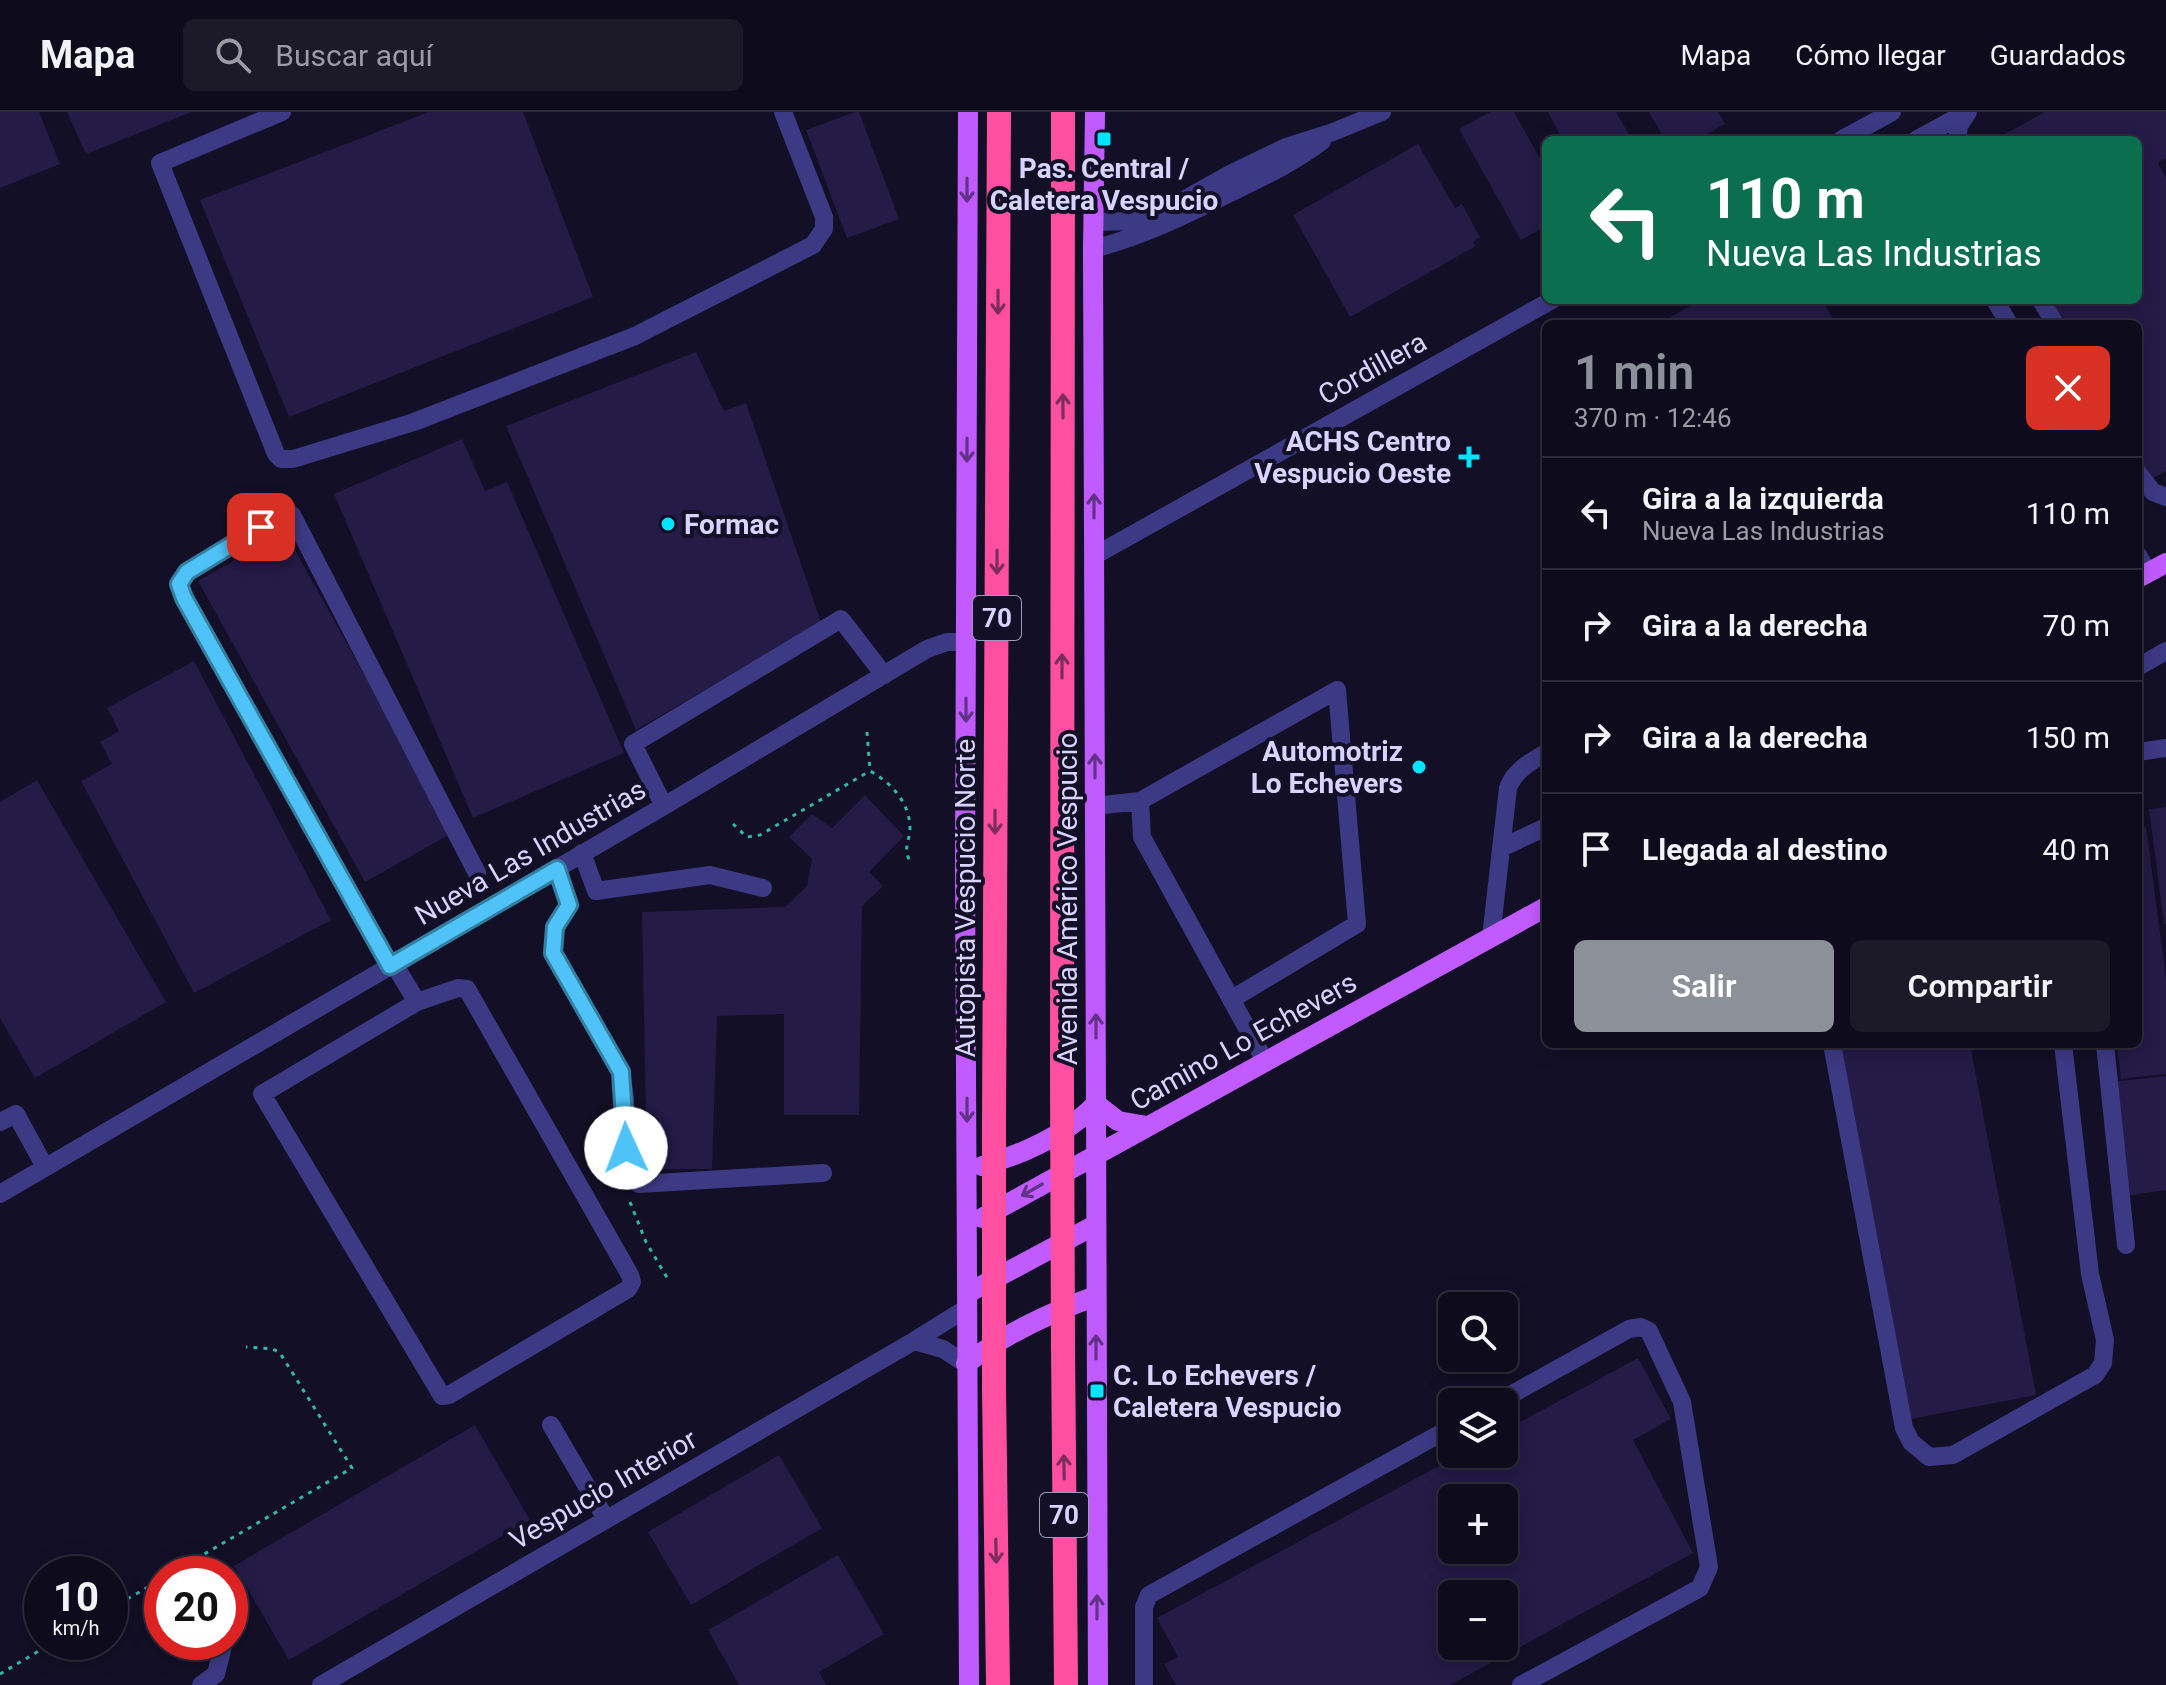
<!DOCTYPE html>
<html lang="es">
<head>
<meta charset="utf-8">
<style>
  :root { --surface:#0e0b1c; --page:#1c1929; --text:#f1f3f6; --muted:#9b9ba3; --line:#2e2b3b; --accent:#8c9099 }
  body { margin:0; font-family:Roboto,sans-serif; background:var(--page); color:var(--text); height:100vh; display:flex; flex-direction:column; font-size:30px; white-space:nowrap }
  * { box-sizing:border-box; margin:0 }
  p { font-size:26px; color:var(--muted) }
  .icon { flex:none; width:44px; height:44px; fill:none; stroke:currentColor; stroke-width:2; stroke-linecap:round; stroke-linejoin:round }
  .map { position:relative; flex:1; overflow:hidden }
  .panel { position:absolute; left:1542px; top:208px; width:600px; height:728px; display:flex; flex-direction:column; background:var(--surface); border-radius:12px; box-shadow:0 4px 20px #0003,0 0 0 2px var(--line) }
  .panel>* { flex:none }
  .guide { position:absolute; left:1542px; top:24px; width:600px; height:168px; border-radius:12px; box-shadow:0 4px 20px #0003,0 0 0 2px var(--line); background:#0b6e4f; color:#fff; overflow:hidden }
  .fabs { position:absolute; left:1438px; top:1180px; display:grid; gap:16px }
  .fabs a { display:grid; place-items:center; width:80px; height:80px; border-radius:12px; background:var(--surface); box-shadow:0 4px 20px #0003,0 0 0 2px var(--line); font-size:40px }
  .speed { position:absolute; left:24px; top:1444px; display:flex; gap:16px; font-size:40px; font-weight:700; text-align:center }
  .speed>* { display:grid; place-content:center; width:104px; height:104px; border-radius:50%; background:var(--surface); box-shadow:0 4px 20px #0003,0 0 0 2px var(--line); line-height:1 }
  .speed small { font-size:20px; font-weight:400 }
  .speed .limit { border:12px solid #d22; background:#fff; color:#111 }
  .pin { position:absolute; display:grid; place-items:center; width:68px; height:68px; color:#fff; margin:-34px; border-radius:16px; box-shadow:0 4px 12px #0006 }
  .me { position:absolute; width:88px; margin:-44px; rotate:358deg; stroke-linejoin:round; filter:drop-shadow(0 0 6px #0008) }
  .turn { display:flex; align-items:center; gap:28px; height:168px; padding:0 32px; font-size:36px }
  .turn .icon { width:104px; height:104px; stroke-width:2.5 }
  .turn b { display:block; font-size:56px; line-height:68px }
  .round { display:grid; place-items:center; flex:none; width:84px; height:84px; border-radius:12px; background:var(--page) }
  .head { display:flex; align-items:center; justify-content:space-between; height:136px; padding:0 32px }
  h1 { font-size:48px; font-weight:600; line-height:60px; color:var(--accent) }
  .primary-button { display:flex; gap:16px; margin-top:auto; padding:16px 32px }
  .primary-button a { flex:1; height:92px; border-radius:12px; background:var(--accent); color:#fff; font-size:32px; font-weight:600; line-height:92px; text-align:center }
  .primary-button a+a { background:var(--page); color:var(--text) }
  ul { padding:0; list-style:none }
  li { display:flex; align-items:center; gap:24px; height:112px; padding:0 32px; border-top:2px solid var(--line) }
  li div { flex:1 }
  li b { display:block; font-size:30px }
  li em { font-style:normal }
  header { display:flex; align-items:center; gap:48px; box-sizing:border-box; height:112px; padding:0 40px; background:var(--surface); border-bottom:2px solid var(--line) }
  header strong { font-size:38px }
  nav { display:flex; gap:44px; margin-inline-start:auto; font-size:28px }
  .search { width:560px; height:72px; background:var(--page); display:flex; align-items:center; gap:20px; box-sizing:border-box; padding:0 28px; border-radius:12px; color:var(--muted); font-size:30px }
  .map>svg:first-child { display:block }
  .building { fill:#241b47; fill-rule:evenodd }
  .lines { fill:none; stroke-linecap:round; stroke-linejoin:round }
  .path { stroke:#2fb8b0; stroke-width:3; stroke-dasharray:4 6; stroke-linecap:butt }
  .minor { stroke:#3d3a85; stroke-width:18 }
  .major { stroke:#c25bff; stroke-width:20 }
  .highway { stroke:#ff4fa3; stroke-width:24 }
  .highway-bridge { stroke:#ff4fa3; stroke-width:24 }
  .oneway { stroke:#623188 }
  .oneway2 { stroke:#7d2c5e }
  .route-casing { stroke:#337fa1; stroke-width:20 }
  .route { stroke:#4fc3f7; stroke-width:14 }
  .poi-dot { fill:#00e5ff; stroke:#130f26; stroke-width:3 }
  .labels { text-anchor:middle; stroke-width:8; stroke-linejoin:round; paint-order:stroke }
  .shield { fill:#130f26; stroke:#9e99be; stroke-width:2 }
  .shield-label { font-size:26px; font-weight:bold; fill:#d9d4ff }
  .poi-label { font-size:28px; font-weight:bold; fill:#d9d4ff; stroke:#130f26; text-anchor:end }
  .street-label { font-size:28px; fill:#d9d4ff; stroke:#130f26 }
</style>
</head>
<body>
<header>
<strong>Mapa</strong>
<div class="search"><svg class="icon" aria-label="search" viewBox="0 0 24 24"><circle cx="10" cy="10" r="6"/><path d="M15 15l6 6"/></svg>Buscar aquí</div>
<nav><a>Mapa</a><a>Cómo llegar</a><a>Guardados</a></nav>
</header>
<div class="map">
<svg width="2166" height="1573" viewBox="0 0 2166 1573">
  <rect width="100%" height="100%" fill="#130f26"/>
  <path class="building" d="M0,0H39L60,52L0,76Z
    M67,0H191L86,42Z
    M429,0H523L593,185L289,305L200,88Z
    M855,0H859L899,107L847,126L806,18Z
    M1490,0H1514L1546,57V114L1521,128L1459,17Z
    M1548,0H1616L1632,28H1563Z
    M1649,0H1718L1725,12L1696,28H1665Z
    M2045,0H2166V46L2158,51L2166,66V359L2150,368L2138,346V212H2064L2050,188H2138V28H1994Z
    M1418,32L1455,96L1462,92L1480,125L1473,130L1476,134L1350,205L1293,103Z
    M1701,188H1822L1836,212H1670L1667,207Z
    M696,240L724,299L746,291L821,510L636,618L506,314Z
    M462,327L485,379L507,370L624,641L473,706L334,382Z
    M285,420L452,721L365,770L198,469Z
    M194,549L331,808L194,881L81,669L112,652L100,630L119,619L107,596Z
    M37,668L166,890L35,966L0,906V690Z
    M865,683L904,724L869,760L883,774L862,794L859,1003H784V902L717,904L712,1057H647L642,800L785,795L807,774L812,747L789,725L812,702L832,716Z
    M2166,695V812H2164L2149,697Z
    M2146,715L2166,866V962L2121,967L2117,932H2138V716Z
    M1835,932H1970L2036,1283L1905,1308Z
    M2166,964V1078L2125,1084L2110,970Z
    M1638,1246L1671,1307L1633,1328L1693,1441L1450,1573H1176L1164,1552L1178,1545L1157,1506L1461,1342H1504V1319ZM1452,1386H1504V1438H1452ZM1452,1482H1504V1534H1452Z
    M475,1313L530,1408L289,1548L234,1454Z
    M779,1343L822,1416L691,1493L648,1420Z
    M838,1443L884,1522L819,1560L826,1573H739L708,1518Z"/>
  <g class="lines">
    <path class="path" d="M867,620L870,659C890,670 909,689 910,715C910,732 902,733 911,752
      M733,712L747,725L760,723L870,659
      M630,1090L646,1130L669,1169
      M170,1462L352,1356L280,1241L273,1237L246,1235
      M110,1497L162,1467
      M0,1562L54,1530"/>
    <path class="minor" d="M282,0L160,51L276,342L281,347H293L414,310L635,224L813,133L824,117V105L783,0
      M1841,28L1892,0
      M1916,28L1967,0
      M1957,28L1959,14L1968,0
      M1094,110L1134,109L1158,102L1230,62L1286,35L1333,20L1382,0
      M1093,137C1141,125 1186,103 1230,81C1263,65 1293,51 1322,29
      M1995,188L2009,212
      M2041,188L2055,212
      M2138,361L2153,380L2166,385
      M2138,443L2148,460
      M1094,444L1552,188
      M2138,555L2166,539
      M2138,640L2166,636
      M1140,689L1337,578L1357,812L1232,887
      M664,694L633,632L841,507L884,563
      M1095,694L1140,689L1142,725L1265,949
      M1501,736L1546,715
      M582,741L596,779L710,763L763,776
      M557,757L569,793L555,815L553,841L621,960L625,986L627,1061L639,1072L823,1061
      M1491,825L1508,676C1515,658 1530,650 1546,641
      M417,890L458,876L467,877L630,1163L632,1170L628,1177L449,1283L442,1284L262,982L417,890L397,857L390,854L184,486L179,472L187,460L285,400L292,403L477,761
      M1832,932L1904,1316L1911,1330L1929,1345L1953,1343L2095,1263L2103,1251L2105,1228L2090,1162L2063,932
      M2105,932L2126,1133
      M0,1010L16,1002L45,1055
      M0,1082L664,694L927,537L947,530H966
      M914,1229L943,1237L966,1252
      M1498,1290L1629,1217L1641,1215L1649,1219L1682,1290L1709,1455L1700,1476L1521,1573
      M551,1313L606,1407
      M201,1573L216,1562L224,1530
      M321,1573L914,1229L967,1196
      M1144,1573V1495L1149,1483L1452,1315"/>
    <path class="major" d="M968,0L965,755L969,1573
      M1095,0L1093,137L1098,1573
      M2138,466L2166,451
      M1096,992L1118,1009L1147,1014
      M982,1054C1023,1042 1066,1023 1096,992
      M982,1106L1546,795
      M968,1181L1095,1113
      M966,1252C1006,1221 1049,1201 1096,1184"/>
    <path class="highway" d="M1062,968L1063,0
      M994,1012L999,0
      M1063,1233L1066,1573
      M994,1277L998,1573"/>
    <path class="highway-bridge" d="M1062,968L1063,1233
      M994,1012V1277"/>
  </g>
  <defs><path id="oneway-shaft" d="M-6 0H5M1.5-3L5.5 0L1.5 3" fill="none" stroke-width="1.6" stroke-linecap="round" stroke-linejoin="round" transform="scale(2)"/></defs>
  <g class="oneway">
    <use href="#oneway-shaft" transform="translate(967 78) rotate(90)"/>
    <use href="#oneway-shaft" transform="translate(967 338) rotate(90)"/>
    <use href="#oneway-shaft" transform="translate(1094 394) rotate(-90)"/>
    <use href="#oneway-shaft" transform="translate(966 598) rotate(90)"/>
    <use href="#oneway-shaft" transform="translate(1095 654) rotate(-90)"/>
    <use href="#oneway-shaft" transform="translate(1096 914) rotate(-90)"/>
    <use href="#oneway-shaft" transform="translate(967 998) rotate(90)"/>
    <use href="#oneway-shaft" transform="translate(1032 1078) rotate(150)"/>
    <use href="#oneway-shaft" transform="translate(1096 1235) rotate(-90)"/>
    <use href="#oneway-shaft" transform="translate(1097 1495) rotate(-90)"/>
  </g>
  <g class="oneway2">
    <use href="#oneway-shaft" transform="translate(998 190) rotate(90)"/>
    <use href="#oneway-shaft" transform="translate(1063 294) rotate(-90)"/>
    <use href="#oneway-shaft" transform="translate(997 450) rotate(90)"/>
    <use href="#oneway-shaft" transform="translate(1062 554) rotate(-90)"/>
    <use href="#oneway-shaft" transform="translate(995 710) rotate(90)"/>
    <use href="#oneway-shaft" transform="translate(1064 1355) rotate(-91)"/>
    <use href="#oneway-shaft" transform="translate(996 1439) rotate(89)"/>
  </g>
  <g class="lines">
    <defs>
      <path id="route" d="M261,415L187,460L179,472L184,486L390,854L557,757L569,793L555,815L553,841L621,960L626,1036"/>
    </defs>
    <use href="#route" class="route-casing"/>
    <use href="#route" class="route"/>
  </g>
  <g class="poi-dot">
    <rect x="1096" y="19" width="16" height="16" rx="4"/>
    <path d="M1465 333h8v8h8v8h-8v8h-8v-8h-8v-8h8z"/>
    <circle cx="668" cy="412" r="8"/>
    <circle cx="1419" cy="655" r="8"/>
    <rect x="1089" y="1271" width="16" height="16" rx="4"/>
  </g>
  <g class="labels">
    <g class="shield">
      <rect x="973" y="484" width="48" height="44" rx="6"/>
      <rect x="1040" y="1381" width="48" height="44" rx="6"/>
    </g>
    <g class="shield-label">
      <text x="997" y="515">70</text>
      <text x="1064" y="1412">70</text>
    </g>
    <g class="poi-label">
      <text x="1104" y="66" text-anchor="middle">Pas. Central /<tspan x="1104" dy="32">Caletera Vespucio</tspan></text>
      <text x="1451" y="339">ACHS Centro<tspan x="1451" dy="32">Vespucio Oeste</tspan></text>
      <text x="684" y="422" text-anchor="start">Formac</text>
      <text x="1403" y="649">Automotriz<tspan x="1403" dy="32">Lo Echevers</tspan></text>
      <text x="1113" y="1273" text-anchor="start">C. Lo Echevers /<tspan x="1113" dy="32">Caletera Vespucio</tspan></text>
    </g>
    <g class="street-label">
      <text transform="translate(1372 256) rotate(-29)" y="10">Cordillera</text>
      <text transform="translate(530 740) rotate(-30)" y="10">Nueva Las Industrias</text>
      <text transform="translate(965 786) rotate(-90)" y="10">Autopista Vespucio Norte</text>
      <text transform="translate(1067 787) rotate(-90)" y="10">Avenida Américo Vespucio</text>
      <text transform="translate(1243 929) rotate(-29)" y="10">Camino Lo Echevers</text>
      <text transform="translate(603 1377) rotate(-30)" y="10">Vespucio Interior</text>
    </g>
  </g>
</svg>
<div class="fabs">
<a><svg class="icon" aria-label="search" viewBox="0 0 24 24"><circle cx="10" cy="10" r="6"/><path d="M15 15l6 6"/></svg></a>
<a><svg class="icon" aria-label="layers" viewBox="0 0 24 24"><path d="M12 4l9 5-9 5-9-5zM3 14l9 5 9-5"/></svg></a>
<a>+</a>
<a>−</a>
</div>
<div class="speed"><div>10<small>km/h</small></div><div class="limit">20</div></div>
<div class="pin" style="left:261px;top:415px;background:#d93025"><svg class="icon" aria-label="arrive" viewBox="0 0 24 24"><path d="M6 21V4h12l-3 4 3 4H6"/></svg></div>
<svg class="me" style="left:626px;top:1036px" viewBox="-20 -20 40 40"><circle r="19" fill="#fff"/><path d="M0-13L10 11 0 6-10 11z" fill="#4fc3f7"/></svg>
<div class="guide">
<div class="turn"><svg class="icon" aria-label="left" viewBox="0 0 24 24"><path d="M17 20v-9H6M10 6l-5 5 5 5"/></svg><div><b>110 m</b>Nueva Las Industrias</div></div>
</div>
<section class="panel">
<div class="head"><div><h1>1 min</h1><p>370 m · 12:46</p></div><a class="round" style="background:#d93025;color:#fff"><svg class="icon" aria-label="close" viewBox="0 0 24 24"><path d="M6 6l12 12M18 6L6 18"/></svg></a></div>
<ul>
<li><svg class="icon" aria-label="left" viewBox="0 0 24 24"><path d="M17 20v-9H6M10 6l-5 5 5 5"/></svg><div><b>Gira a la izquierda</b><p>Nueva Las Industrias</p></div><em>110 m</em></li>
<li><svg class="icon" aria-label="right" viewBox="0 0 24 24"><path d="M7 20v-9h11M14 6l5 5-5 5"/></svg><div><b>Gira a la derecha</b></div><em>70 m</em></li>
<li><svg class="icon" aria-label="right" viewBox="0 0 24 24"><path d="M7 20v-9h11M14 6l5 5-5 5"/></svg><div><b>Gira a la derecha</b></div><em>150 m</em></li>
<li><svg class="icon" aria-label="arrive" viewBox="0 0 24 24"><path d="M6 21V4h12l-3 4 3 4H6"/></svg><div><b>Llegada al destino</b></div><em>40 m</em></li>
</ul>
<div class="primary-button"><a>Salir</a><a>Compartir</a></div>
</section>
</div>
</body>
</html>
